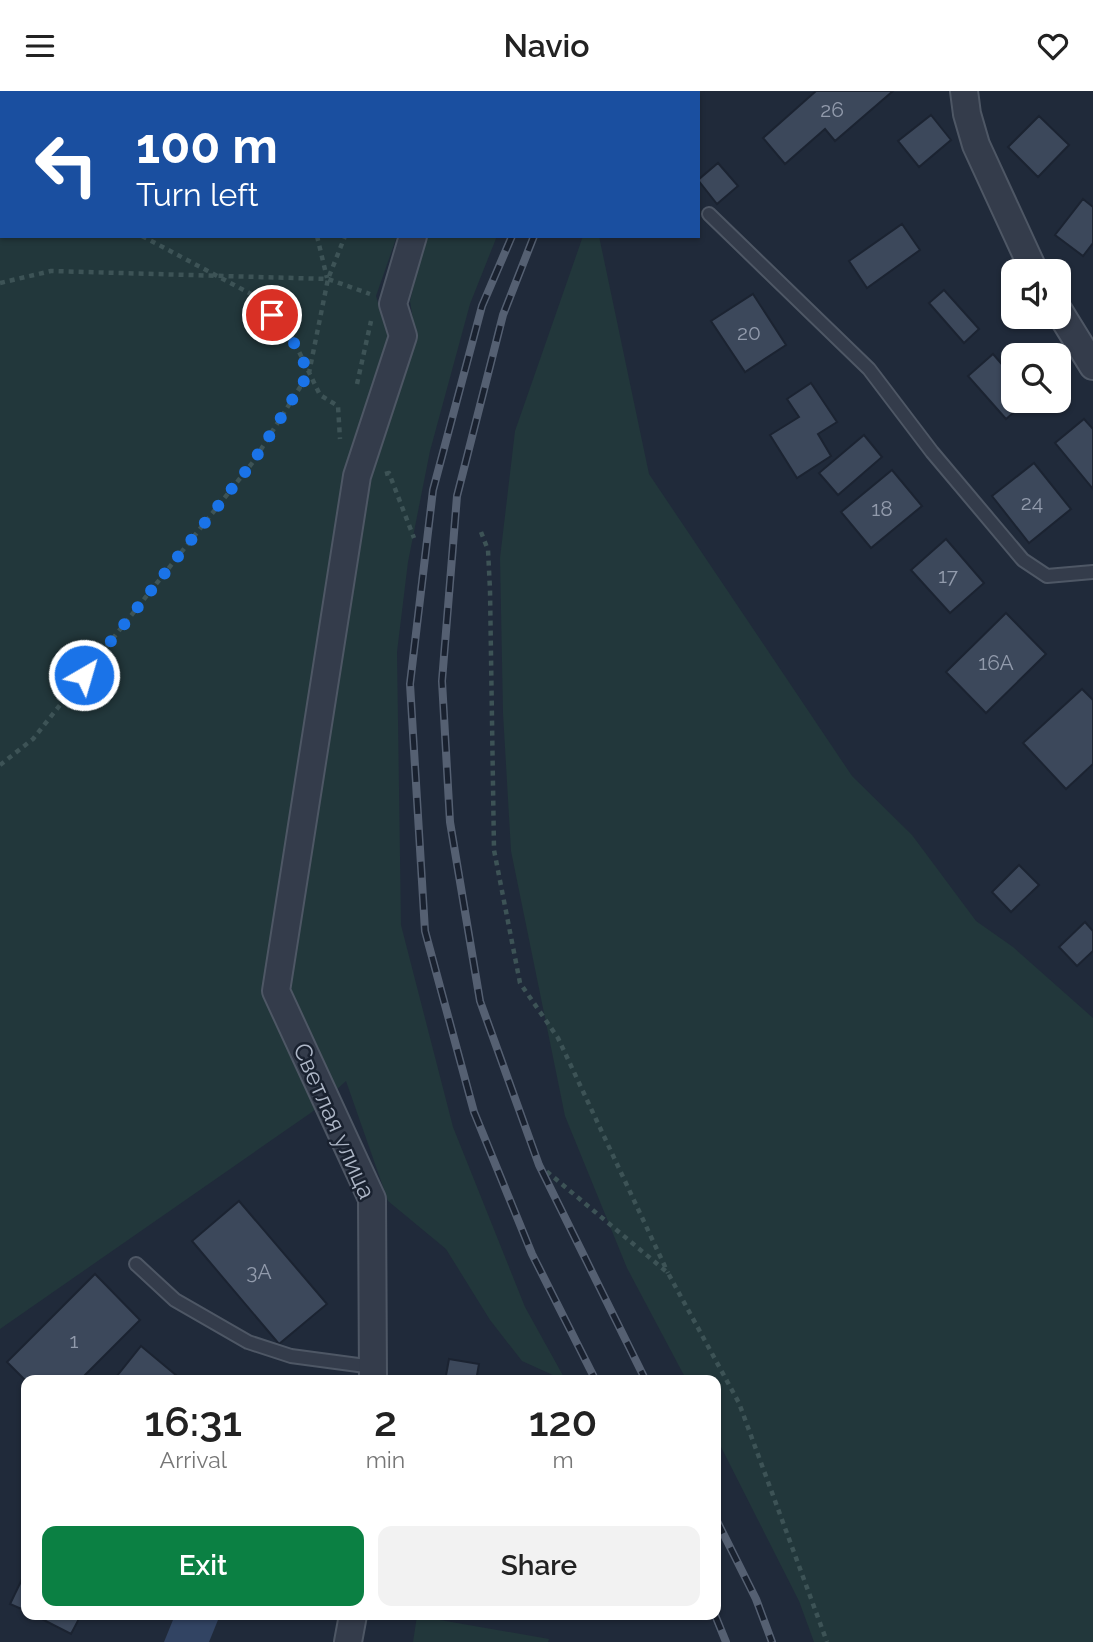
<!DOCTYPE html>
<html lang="en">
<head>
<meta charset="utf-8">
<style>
  :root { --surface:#fff; --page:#f2f2f2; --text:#222; --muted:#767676; --accent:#0b8043 }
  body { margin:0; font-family:Raleway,sans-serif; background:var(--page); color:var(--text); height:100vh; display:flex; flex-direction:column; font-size:26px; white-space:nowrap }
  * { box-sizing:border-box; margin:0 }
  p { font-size:23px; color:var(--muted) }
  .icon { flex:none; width:38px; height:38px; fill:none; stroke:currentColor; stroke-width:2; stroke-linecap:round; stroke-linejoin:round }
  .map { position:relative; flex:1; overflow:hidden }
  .side { position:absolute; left:21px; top:1284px; width:700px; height:245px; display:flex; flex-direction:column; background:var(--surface); border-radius:14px; box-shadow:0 2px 5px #0004 }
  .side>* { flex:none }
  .top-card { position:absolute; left:0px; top:0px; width:700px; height:147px; box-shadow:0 2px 5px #0004; background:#1a4fa0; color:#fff; overflow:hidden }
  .fabs { position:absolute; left:1001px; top:168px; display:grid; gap:14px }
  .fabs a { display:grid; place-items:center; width:70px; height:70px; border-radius:14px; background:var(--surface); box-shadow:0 2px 5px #0004; font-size:35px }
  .pin { position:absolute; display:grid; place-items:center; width:60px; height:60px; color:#fff; margin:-30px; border:4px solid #fff; border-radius:50%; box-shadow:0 2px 7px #0007 }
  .me { position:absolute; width:77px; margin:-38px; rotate:38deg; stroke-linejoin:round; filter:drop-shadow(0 0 5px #0008) }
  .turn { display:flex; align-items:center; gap:24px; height:147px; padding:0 21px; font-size:32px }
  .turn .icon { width:91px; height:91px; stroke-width:2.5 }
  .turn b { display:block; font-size:49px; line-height:60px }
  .eta { display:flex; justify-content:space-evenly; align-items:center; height:119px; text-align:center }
  .eta b { font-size:42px; font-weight:600; line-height:49px }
  .action { display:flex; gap:14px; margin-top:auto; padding:14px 21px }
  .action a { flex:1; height:80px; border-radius:14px; background:var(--accent); color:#fff; font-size:28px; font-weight:600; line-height:80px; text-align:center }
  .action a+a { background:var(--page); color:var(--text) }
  header { display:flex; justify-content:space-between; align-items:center; height:91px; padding:0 21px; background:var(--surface); font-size:32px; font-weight:600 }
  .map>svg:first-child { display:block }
  .green { fill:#22373b }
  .water { fill:#324463 }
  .building { fill:#3c485b; stroke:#1b2331; stroke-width:2 }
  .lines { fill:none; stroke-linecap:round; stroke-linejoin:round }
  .lane-casing { stroke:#4e5765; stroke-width:16 }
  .street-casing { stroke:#4e5765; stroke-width:30 }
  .path { stroke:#3d5356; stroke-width:4.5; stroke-dasharray:5 5; stroke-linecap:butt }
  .lane { stroke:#343c4b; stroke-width:12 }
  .street { stroke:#343c4b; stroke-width:26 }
  .rail-casing { stroke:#556072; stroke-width:8 }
  .rail { stroke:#19212f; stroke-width:5; stroke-dasharray:16; stroke-linecap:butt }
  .route { stroke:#1a73e8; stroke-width:12; stroke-dasharray:0 21.6 }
  .labels { text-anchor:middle; stroke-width:5; stroke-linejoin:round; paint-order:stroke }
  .number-label { font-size:21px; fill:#929bac }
  .street-label { font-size:24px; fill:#aeb7c7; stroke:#19212f }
</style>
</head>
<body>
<header><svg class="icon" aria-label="menu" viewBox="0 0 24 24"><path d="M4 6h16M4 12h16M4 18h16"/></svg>Navio<svg class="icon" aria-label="heart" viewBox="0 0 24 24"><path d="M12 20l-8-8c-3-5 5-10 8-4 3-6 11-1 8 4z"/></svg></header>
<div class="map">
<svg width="1093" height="1551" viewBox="0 0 1093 1551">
  <rect width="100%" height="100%" fill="#202a3a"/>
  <path class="green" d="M0,0L338,2H2V145H397L376,205L388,247L357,341L371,373L416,248L410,210L426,145H497L470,213L430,360L408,471L397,561L401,834L453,1036L525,1216L566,1290L522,1270L490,1229L446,1158L388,1110L346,990L312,1021L0,1238Z
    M583,145H599L649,383L852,685L912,744L976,830L1013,856L1093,927V1551H814L799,1510L716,1346V1290H687L627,1177L565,1025L511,760L503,622L500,467L515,340Z
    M417,1525L549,1548L548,1551H413Z"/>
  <path class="water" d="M175,1524H220L209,1551H164Z"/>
  <path class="building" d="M816,0H893L835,50L825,38L785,73L763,47Z
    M931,24L951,49L919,76L898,50Z
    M1039,25L1069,54L1038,86L1008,56Z
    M718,72L738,95L717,113L698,89Z
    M1083,108L1093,116V152L1083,165L1055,144Z
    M902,133L920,159L867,197L849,170Z
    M944,199L979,238L964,252L929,212Z
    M753,203L786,254L745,281L711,230Z
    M993,263L1013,286V310H1027L1006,328L968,285Z
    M811,292L837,331L818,343L831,365L797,387L770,344L799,326L787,308Z
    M1084,328L1093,338V398L1055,352Z
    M864,344L882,366L838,404L819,382Z
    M1034,372L1071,418L1029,452L992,405Z
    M892,379L922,415L871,457L841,421Z
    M946,448L984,492L950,522L911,479Z
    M1006,522L1046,563L986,622L946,581Z
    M1082,598L1093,609V673L1066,698L1023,652Z
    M1019,774L1039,794L1011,821L992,801Z
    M1085,831L1093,840V860L1077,875L1059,856Z
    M239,1110L327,1213L279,1253L192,1150Z
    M95,1183L140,1229L79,1290H26L7,1271Z
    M141,1255L183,1290H113Z
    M449,1268L479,1273L476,1290H445Z
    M26,1480V1520L10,1513Z
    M34,1524H81L71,1543Z"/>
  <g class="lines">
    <defs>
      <path id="lane" d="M709,123L869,278L932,361L1023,469L1047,485L1093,481
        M136,1173L175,1209L248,1251L291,1265L373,1276"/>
      <path id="street" d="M964,0L967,23L976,54L1034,180
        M456,2V0
        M1059,220L1093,275
        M373,1290L372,1108L276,900L357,385L403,245L393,213L413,145
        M348,1551L353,1524"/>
    </defs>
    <use href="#lane" class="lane-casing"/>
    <use href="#street" class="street-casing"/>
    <path class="path" d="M194,0L195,2
      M291,0L292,2
      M66,2L67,0
      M0,102L2,100
      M142,145L253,204L291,244L320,304L338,315L340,348
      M317,145L327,187
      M0,192L51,180L328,188L370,203
      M357,293L371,230
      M385,383L389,382L414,447
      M481,441L488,459L490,499L494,759L520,892L558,947L668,1182
      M0,674L33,648L253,371L309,282L328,188L345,145
      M539,1074L668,1182L739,1312L827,1551"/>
    <use href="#lane" class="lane"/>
    <use href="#street" class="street"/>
    <defs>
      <path id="rail" d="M582,2L584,0
        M606,2L607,0
        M512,145L482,215L433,399L410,593L425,840L474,1021L532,1163L596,1290
        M534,145L503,224L457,405L442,590L450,731L480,910L539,1074L646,1290
        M716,1428L756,1508L772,1551
        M715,1524L726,1551"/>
    </defs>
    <use href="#rail" class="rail-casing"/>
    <use href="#rail" class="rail"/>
  </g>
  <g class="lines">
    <path class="route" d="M84,584L253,371L309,282L290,244L272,224"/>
  </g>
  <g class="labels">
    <g class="number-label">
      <text x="832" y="26">26</text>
      <text x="749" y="249">20</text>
      <text x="1032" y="419">24</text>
      <text x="882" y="425">18</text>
      <text x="948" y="492">17</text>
      <text x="996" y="579">16А</text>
      <text x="259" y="1188">3А</text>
      <text x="74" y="1257">1</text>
    </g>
    <g class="street-label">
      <text transform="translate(334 1030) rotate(66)" y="8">Светлая улица</text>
    </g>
  </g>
</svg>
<div class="fabs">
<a><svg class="icon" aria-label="sound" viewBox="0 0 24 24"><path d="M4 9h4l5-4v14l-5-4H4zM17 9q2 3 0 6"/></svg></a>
<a><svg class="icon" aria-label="search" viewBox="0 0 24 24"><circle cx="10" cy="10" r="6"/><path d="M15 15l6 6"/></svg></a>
</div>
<div class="pin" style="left:272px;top:224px;background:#d93025"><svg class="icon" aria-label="arrive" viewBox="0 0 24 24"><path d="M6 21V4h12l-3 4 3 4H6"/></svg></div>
<svg class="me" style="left:84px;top:584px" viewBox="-20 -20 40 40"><circle r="17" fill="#1a73e8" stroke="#fff" stroke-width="3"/><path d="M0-11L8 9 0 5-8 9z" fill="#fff"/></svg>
<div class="top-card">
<div class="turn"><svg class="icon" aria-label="left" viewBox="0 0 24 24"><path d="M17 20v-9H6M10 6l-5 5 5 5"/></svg><div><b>100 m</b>Turn left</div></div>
</div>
<section class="side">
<div class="eta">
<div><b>16:31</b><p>Arrival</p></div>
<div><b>2</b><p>min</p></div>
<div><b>120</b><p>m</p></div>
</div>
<div class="action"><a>Exit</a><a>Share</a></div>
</section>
</div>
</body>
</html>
